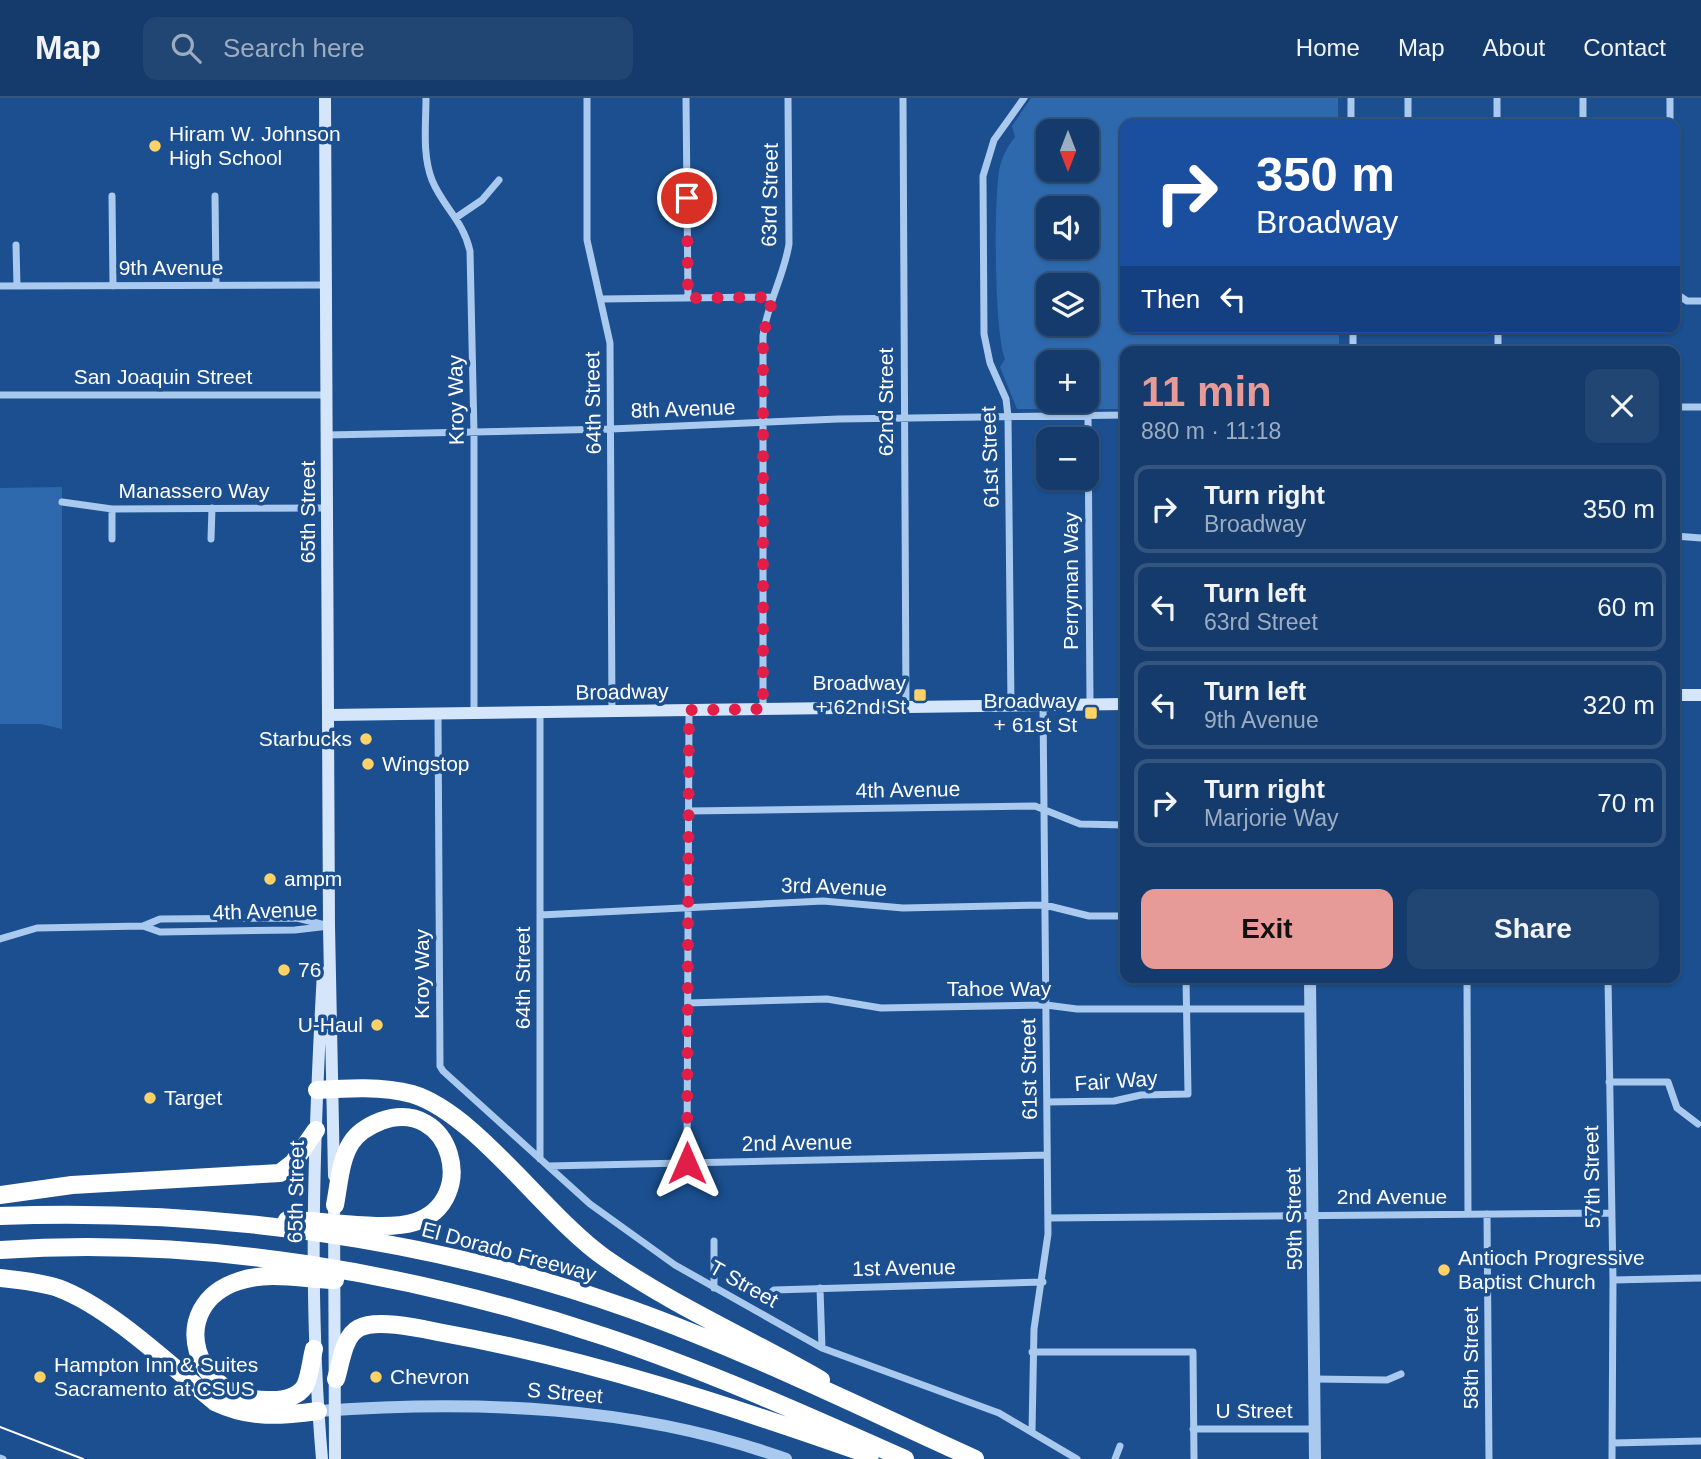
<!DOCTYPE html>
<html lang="en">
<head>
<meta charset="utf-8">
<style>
  :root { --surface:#143b6b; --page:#214673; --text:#f1f3f6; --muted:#9dadc1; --line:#33557e; --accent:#e69b98 }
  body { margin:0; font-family:Helvetica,sans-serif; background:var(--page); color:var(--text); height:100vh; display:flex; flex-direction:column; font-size:26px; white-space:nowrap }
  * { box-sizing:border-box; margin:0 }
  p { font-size:23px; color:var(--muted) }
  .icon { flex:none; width:38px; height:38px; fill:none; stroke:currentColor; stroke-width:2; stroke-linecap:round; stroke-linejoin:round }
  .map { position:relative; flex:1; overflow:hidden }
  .details { position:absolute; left:1120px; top:248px; width:560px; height:637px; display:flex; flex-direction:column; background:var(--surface); border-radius:14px; box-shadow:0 2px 5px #0004,0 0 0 2px var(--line) }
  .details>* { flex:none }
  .guide { position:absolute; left:1120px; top:21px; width:560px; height:214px; border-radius:14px; box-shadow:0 2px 5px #0004,0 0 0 2px var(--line); background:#1a4fa0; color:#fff; overflow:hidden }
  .needle { width:46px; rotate:180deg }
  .controls { position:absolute; left:1036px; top:21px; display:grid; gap:14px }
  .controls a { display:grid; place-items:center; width:63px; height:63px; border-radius:14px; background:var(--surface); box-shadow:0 2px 5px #0004,0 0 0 2px var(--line); font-size:35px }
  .pin { position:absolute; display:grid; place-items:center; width:60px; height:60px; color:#fff; margin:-30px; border:4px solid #fff; border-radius:50%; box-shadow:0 2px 7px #0007 }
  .me { position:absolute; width:77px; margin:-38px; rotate:0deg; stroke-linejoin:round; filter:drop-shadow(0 0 5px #0008) }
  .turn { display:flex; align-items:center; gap:24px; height:147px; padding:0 21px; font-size:32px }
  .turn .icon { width:91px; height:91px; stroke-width:2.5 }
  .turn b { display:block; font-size:49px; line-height:60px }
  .then { display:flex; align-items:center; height:66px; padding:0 21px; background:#0003; gap:14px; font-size:26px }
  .round { display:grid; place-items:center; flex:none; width:74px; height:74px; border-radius:14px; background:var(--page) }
  .summary { display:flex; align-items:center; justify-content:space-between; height:119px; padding:0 21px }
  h1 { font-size:42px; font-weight:700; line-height:52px; color:var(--accent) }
  .cta { display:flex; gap:14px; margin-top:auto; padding:14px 21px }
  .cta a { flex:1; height:80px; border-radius:14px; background:var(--accent); color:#111; font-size:28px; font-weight:700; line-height:80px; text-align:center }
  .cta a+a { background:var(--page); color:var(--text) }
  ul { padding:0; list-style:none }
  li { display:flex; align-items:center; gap:21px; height:88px; margin:0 14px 10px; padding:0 7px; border:4px solid var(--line); border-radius:14px }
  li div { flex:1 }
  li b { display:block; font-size:26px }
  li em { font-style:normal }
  header { display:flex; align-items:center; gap:42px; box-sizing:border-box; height:98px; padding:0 35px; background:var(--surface); border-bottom:2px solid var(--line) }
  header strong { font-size:33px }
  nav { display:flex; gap:38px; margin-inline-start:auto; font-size:24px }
  .search { width:490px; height:63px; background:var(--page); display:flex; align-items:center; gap:18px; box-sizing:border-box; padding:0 24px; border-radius:14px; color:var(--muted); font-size:26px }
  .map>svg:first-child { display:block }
  .green { fill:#2e69ad; fill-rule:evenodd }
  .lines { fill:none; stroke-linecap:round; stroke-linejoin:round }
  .minor { stroke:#a9c9ee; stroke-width:7 }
  .tertiary { stroke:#a9c9ee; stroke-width:12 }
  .secondary { stroke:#d6e6fa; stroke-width:12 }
  .motorway { stroke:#fff; stroke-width:18 }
  .tram { stroke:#fff; stroke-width:2 }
  .route { stroke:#e11d48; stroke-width:12; stroke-dasharray:0 21.6 }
  .poi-dot { fill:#ffd166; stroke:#1b4f8f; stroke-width:2.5 }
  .labels { text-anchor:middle; stroke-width:7; stroke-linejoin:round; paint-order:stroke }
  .poi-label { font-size:21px; fill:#fff; stroke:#1b4f8f; text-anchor:start }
  .street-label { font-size:21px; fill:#fff; stroke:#1b4f8f }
</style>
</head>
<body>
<header>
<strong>Map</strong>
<div class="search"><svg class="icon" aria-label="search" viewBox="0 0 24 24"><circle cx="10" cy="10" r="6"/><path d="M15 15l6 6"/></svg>Search here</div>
<nav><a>Home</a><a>Map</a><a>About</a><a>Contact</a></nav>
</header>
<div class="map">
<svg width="1701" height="1361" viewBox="0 0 1701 1361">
  <rect width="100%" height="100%" fill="#1b4f8f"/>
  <path class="green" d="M1031,0H1338V26H1125V229H1339V254H1125V311H1017L1000,269L1005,261C994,233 994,106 999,73C1001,61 1007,49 1015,39L1012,28ZM1048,33H1087V72H1048ZM1087,110V149H1048V110ZM1087,187V226H1048V187ZM1087,264V303H1048V264Z
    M62,389V631L41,626H0V390Z"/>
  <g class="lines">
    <path class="minor" d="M426,0C426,26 422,56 432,82C443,109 463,122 470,153L474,335V615
      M587,0V142L610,245L612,613
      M686,0L688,200
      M903,0L906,609
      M1351,0V26
      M1408,0V26
      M1497,0V26
      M1583,0V26
      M1670,0V26
      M112,98L113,188
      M215,98L216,187
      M457,119L482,102L499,82
      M16,147L17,188
      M0,188L326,187
      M1675,195L1687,203H1701
      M601,201L773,199
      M1353,229V254
      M1498,229V254
      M0,297H327
      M1675,309H1701
      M1088,318L1090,606
      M327,337L611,331L838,321L1125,317
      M62,404L112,411L327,410
      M1675,438L1701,440
      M112,441V411
      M211,441L212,410
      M1011,607L1008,318L1006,301L990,265L984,236L983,78L994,42L1024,0
      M763,611V238C767,206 784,178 789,146L788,0
      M540,614V1061
      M438,615L440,968L443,973L590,1106L675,1167L822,1250L999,1315L1077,1361
      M688,713L1035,708L1080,726L1125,727
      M540,817L823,803L903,810L1045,807L1089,818H1125
      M143,828L160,821L297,820L325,827
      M0,841L37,830L143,828L160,834L295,832L329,828
      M1467,880L1468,1116
      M1608,880L1613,1182L1612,1361
      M688,905L827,901L881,910L1046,907L1077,911H1310
      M1609,984H1668L1677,1010L1698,1026
      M1047,1004L1114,1003L1141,997L1188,996L1186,880
      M687,1065L689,612
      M548,1068L1047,1057
      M1487,1116L1489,1361
      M1048,1120L1610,1115
      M714,1143V1190
      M1613,1182L1701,1180
      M820,1190L822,1250
      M768,1197L774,1192L1043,1184
      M1032,1254H1193L1194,1361
      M1314,1281L1387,1282L1401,1276
      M1193,1331H1315
      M1032,1333L1034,1231L1048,1136L1043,607
      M1612,1345L1701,1343
      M0,1360L3,1361
      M1115,1361L1120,1348"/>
    <path class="tertiary" d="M1310,880L1315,1361
      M318,1313C475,1302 637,1307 786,1361"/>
    <path class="secondary" d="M325,0L329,828L334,1078
      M1675,597H1701
      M329,617L1125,606
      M334,1099L335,1361
      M322,1361C308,1199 314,1036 323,874"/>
    <path class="motorway" d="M317,992C348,990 382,988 412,996C476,1015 545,1118 605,1160C672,1207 750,1241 821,1282
      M0,1097L72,1087L280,1075L293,1065L316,1032
      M0,1118C212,1110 431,1140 630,1211C747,1253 862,1310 975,1361
      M287,1122C322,1122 385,1134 415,1124C480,1103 452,998 381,1023C368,1028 358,1034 351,1045C340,1062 339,1087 335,1107
      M0,1152C203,1138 414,1175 606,1239C708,1273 806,1317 905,1361
      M0,1180C20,1182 39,1184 58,1190C110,1209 172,1269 215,1304C251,1321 280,1318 318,1313
      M314,1251C311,1262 310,1278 305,1288C298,1299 283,1302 272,1302C193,1306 164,1207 239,1183C267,1173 305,1181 335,1182
      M336,1281C341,1266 343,1238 359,1230C377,1220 423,1231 443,1235C588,1261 731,1308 870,1357"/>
    <path class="tram" d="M0,1329L83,1361"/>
  </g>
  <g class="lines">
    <path class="route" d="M687,100L688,200L773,199L763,238V611L689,612L687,1065"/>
  </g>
  <g class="poi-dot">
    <circle cx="155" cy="48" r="7"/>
    <rect x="913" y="590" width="14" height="14" rx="3.5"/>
    <rect x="1084" y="608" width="14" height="14" rx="3.5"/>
    <circle cx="366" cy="641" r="7"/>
    <circle cx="368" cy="666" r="7"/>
    <circle cx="270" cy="781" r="7"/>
    <circle cx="284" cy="872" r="7"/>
    <circle cx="377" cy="927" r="7"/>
    <circle cx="150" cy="1000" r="7"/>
    <circle cx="1444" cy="1172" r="7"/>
    <circle cx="40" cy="1279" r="7"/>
    <circle cx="376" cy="1279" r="7"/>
  </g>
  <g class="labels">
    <g class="poi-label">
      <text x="169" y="43">Hiram W. Johnson<tspan x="169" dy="24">High School</tspan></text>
      <text x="906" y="592" text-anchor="end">Broadway<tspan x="906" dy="24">+ 62nd St</tspan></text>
      <text x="1077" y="610" text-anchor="end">Broadway<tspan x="1077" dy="24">+ 61st St</tspan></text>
      <text x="352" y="648" text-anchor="end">Starbucks</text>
      <text x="382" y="673">Wingstop</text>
      <text x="284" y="788">ampm</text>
      <text x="298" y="879">76</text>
      <text x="363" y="934" text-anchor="end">U-Haul</text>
      <text x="164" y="1007">Target</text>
      <text x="1458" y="1167">Antioch Progressive<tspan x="1458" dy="24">Baptist Church</tspan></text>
      <text x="54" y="1274">Hampton Inn &amp; Suites<tspan x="54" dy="24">Sacramento at CSUS</tspan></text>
      <text x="390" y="1286">Chevron</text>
    </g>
    <g class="street-label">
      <text transform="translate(770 97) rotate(-89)" y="7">63rd Street</text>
      <text x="171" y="177">9th Avenue</text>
      <text x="163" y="286">San Joaquin Street</text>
      <text transform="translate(456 302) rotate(-91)" y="7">Kroy Way</text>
      <text transform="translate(886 304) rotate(-90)" y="7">62nd Street</text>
      <text transform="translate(593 305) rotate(-91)" y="7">64th Street</text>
      <text transform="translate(683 311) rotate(-2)" y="7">8th Avenue</text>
      <text transform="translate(990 359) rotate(-92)" y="7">61st Street</text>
      <text x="194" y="400">Manassero Way</text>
      <text transform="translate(308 414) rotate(-90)" y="7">65th Street</text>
      <text transform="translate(1071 483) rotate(-90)" y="7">Perryman Way</text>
      <text transform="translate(622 594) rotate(-1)" y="7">Broadway</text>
      <text transform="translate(908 692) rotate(-1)" y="7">4th Avenue</text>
      <text transform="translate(834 789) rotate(2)" y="7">3rd Avenue</text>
      <text transform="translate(265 813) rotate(-2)" y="7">4th Avenue</text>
      <text transform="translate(422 876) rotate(-90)" y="7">Kroy Way</text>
      <text transform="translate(523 880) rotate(-90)" y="7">64th Street</text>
      <text x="999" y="898">Tahoe Way</text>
      <text transform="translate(1029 971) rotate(-91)" y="7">61st Street</text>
      <text transform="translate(1116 983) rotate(-4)" y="7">Fair Way</text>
      <text transform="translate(797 1045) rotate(-1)" y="7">2nd Avenue</text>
      <text transform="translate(1592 1079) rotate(-91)" y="7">57th Street</text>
      <text transform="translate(296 1094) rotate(-89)" y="7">65th Street</text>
      <text x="1392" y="1106">2nd Avenue</text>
      <text transform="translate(1294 1121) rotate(-91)" y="7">59th Street</text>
      <text transform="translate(509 1154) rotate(15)" y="7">El Dorado Freeway</text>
      <text transform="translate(904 1170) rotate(-1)" y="7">1st Avenue</text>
      <text transform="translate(744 1186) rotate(29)" y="7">T Street</text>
      <text transform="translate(1471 1260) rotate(-90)" y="7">58th Street</text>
      <text transform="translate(565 1295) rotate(5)" y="7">S Street</text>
      <text x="1254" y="1320">U Street</text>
    </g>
  </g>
</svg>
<div class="controls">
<a><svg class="needle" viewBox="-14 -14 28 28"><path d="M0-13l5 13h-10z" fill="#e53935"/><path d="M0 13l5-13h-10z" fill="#9dadc1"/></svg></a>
<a><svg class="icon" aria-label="sound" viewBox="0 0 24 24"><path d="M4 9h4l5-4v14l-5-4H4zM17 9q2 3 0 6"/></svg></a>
<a><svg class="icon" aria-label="layers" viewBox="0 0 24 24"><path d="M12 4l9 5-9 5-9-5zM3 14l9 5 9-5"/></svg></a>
<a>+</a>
<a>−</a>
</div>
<div class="pin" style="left:687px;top:100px;background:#d93025"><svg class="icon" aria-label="arrive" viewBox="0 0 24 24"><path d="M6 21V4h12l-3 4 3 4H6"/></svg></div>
<svg class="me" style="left:687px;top:1065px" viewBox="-20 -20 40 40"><path d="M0-17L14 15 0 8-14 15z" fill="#e11d48" stroke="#fff" stroke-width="4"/></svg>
<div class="guide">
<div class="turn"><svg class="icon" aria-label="right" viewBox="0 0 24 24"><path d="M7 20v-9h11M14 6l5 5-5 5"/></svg><div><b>350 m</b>Broadway</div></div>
<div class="then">Then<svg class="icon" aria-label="left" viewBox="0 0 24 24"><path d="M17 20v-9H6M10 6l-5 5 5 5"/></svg></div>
</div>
<section class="details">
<div class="summary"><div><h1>11 min</h1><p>880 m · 11:18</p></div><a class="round"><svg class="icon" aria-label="close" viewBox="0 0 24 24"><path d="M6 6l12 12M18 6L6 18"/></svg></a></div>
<ul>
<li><svg class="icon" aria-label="right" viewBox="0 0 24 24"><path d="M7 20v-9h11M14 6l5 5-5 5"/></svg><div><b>Turn right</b><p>Broadway</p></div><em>350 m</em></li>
<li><svg class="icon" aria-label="left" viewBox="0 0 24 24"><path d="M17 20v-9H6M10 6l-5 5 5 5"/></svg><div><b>Turn left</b><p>63rd Street</p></div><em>60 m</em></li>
<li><svg class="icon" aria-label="left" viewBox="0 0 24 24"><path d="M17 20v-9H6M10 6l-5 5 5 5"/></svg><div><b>Turn left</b><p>9th Avenue</p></div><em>320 m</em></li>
<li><svg class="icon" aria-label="right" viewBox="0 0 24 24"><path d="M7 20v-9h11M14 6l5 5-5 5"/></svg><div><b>Turn right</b><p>Marjorie Way</p></div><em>70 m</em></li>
</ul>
<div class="cta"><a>Exit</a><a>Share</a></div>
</section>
</div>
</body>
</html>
